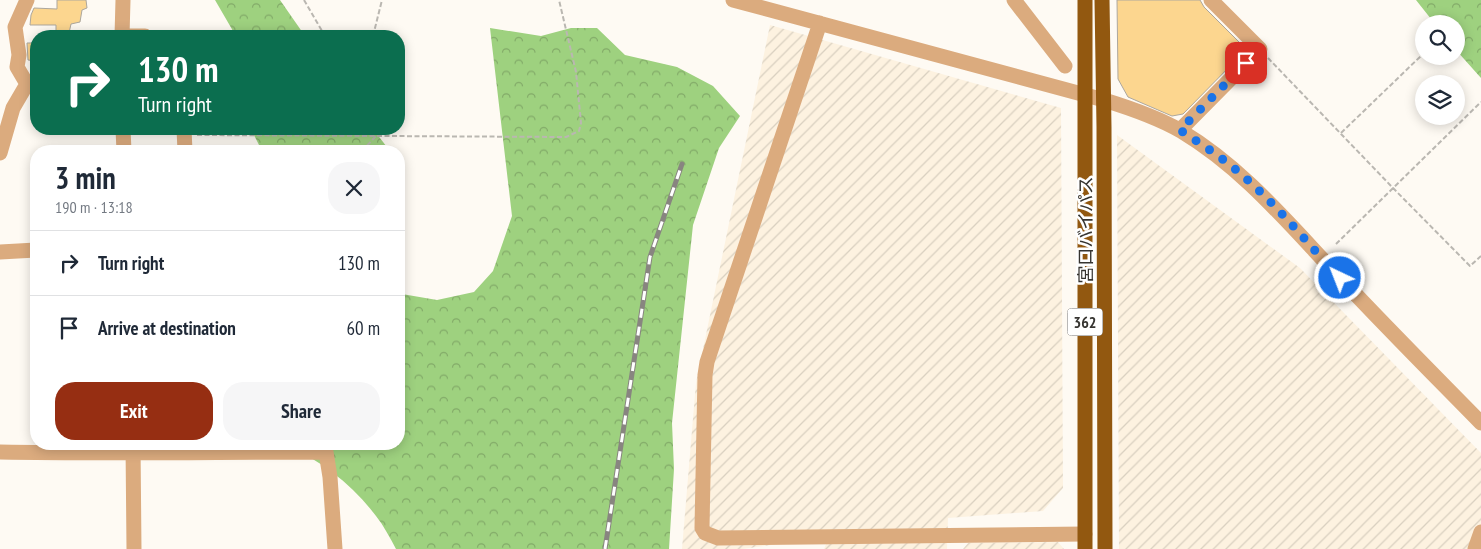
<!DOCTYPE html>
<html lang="en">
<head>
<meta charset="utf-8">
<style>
  :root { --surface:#fff; --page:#f6f6f7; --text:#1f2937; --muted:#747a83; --line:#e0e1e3; --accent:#962e12 }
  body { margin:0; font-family:"PT Sans Narrow","Noto Sans JP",sans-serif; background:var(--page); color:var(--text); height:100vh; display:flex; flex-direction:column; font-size:19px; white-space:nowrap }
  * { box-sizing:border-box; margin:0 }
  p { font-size:16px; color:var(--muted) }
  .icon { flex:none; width:28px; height:28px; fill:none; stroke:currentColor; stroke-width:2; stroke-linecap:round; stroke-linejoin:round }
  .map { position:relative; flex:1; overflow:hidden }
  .side { position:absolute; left:30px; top:145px; width:375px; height:305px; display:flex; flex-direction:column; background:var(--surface); border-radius:20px; box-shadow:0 2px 12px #0003 }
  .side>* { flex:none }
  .hud { position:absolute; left:30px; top:30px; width:375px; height:105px; border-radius:20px; box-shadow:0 2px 12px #0003; background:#0b6e4f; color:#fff; overflow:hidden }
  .controls { position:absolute; left:1415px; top:15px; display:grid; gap:10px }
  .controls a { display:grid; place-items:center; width:50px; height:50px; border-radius:50%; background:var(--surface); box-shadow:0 2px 12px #0003; font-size:25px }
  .pin { position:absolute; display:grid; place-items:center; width:42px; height:42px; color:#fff; margin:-21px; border-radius:10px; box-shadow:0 2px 8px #0006 }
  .me { position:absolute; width:55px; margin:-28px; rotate:317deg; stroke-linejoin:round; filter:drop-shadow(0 0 4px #0008) }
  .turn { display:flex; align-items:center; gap:18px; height:105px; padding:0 25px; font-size:22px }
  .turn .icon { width:65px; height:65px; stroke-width:2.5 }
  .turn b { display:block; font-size:35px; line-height:42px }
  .round { display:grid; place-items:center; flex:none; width:52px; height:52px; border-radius:20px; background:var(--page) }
  .summary { display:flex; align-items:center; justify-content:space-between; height:85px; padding:0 25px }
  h1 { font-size:30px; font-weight:700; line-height:38px }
  .cta { display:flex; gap:10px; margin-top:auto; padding:10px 25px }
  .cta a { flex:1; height:58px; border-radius:20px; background:var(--accent); color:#fff; font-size:20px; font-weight:700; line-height:58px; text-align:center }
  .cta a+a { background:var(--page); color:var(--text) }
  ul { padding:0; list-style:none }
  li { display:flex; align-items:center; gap:15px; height:65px; padding:0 25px; border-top:1px solid var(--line) }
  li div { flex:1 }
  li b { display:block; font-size:19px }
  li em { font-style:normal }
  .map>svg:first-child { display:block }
  .industrial { fill:url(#industrial-furrows) }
  .forest { fill:url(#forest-crowns) }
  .building { fill:#fcd68f; stroke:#ada79d }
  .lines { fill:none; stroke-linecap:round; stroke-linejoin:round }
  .path { stroke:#bab7b1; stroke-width:2; stroke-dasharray:5 2.5; stroke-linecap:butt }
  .minor { stroke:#dbab7e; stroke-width:15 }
  .highway { stroke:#925810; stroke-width:15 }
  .rail-casing { stroke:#888580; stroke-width:5 }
  .rail { stroke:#fff; stroke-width:3; stroke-dasharray:9; stroke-linecap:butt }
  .route { stroke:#1a73e8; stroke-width:9; stroke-dasharray:0 16.2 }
  .labels { text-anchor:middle; stroke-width:5; stroke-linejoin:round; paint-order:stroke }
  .shield { fill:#fff; stroke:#72716e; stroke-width:1 }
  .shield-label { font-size:16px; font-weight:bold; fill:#363430 }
  .street-label { font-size:18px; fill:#363430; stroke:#fff }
</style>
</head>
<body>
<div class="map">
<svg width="1481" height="549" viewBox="0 0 1481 549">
  <defs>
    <pattern id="industrial-furrows" width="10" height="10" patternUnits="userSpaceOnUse" patternTransform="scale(1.25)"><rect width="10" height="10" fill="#fdf2e0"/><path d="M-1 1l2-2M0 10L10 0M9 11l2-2" fill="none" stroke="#d9d0c0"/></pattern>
    <pattern id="forest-crowns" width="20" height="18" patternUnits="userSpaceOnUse" patternTransform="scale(1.25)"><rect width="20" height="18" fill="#9ed17f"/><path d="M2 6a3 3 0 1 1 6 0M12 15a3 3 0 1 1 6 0" fill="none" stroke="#82aa68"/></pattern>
  </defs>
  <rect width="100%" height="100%" fill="#fefaf3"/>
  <path class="industrial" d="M770,25L1061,108L1063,488L1043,511L948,518L947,549H824L829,537L742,549H682L696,383Z
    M1117,135L1300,268L1481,453V528L1474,549H1119Z
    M1058,542L1064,549H963L968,543Z"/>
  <path class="forest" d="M215,0H280L305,36H233V31Z
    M1416,0H1481V78L1456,50V24H1435Z
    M490,28L541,36L571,28H597L625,55L677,67L713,86L740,116L719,148L693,225L672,423L674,469L669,549H396C390,538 384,526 376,516C352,484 321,461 285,444H399V291L402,294L437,300L474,292L493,271L512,216Z
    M251,129H373L390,151H262Z"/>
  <path class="building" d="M57,0H86L87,8L82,10L80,22L71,24L69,33H56V25H30L31,15L34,8L57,9Z
    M1117,0H1200L1204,7L1239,42L1240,56L1183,114L1172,116L1128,97L1118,79Z
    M27,43H36V61L28,60Z"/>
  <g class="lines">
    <path class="path" d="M304,0L325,36
      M373,36L382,0
      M1268,58L1393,188L1470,266L1481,256
      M1341,133L1424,53
      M197,135L566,137L579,131L581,123L576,72L559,0
      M351,136L353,129
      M362,151L376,136
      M1336,244L1481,102"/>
    <path class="minor" d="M733,0L1104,100C1130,108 1157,117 1181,131C1246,170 1292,228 1344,282C1389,330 1435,376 1481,423
      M1014,0L1065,66
      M820,23L707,362L705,375L702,528L705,533L718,538L1085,534
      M122,36L123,0
      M122,36H145
      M123,129L124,151
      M184,129L185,151
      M1180,130L1260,49L1211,0
      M0,153L13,108L27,84L17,67L19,55L15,27L27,0
      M0,252L36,250
      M133,444L134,549
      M0,452C109,454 217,452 326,452L330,477L335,549
      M1475,549L1481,532"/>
    <path class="highway" d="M1085,0V549
      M1102,0L1104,127L1105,549"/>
    <defs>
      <path id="rail" d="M605,549L650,257L682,164"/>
    </defs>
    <use href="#rail" class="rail-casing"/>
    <use href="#rail" class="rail"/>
  </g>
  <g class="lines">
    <path class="route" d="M1246,63L1180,130C1201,144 1223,158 1242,175C1278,206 1308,244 1340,278"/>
  </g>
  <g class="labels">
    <rect class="shield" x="1067.5" y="308.5" width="35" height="27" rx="4"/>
    <g class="shield-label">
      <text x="1085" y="328">362</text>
    </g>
    <g class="street-label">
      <text transform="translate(1086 230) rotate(-90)" y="6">宮口バイパス</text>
    </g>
  </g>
</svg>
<div class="controls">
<a><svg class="icon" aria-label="search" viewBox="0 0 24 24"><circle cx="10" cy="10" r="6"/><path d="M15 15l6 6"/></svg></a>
<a><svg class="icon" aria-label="layers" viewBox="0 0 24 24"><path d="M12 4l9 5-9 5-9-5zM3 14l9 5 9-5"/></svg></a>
</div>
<div class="pin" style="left:1246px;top:63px;background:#d93025"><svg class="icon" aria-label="arrive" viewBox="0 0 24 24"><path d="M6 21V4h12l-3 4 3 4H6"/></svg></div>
<svg class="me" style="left:1340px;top:278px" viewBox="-20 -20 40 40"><circle r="17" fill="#1a73e8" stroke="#fff" stroke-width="3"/><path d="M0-11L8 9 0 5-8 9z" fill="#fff"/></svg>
<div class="hud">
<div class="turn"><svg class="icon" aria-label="right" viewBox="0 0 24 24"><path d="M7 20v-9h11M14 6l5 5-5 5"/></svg><div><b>130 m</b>Turn right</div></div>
</div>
<section class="side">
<div class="summary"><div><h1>3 min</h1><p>190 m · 13:18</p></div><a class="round"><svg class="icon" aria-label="close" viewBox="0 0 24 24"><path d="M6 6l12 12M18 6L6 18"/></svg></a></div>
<ul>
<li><svg class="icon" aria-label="right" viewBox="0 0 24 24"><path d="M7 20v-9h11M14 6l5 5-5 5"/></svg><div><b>Turn right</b></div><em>130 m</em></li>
<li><svg class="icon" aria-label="arrive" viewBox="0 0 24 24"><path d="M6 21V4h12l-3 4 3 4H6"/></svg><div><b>Arrive at destination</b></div><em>60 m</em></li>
</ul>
<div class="cta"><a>Exit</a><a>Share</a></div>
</section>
</div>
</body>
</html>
